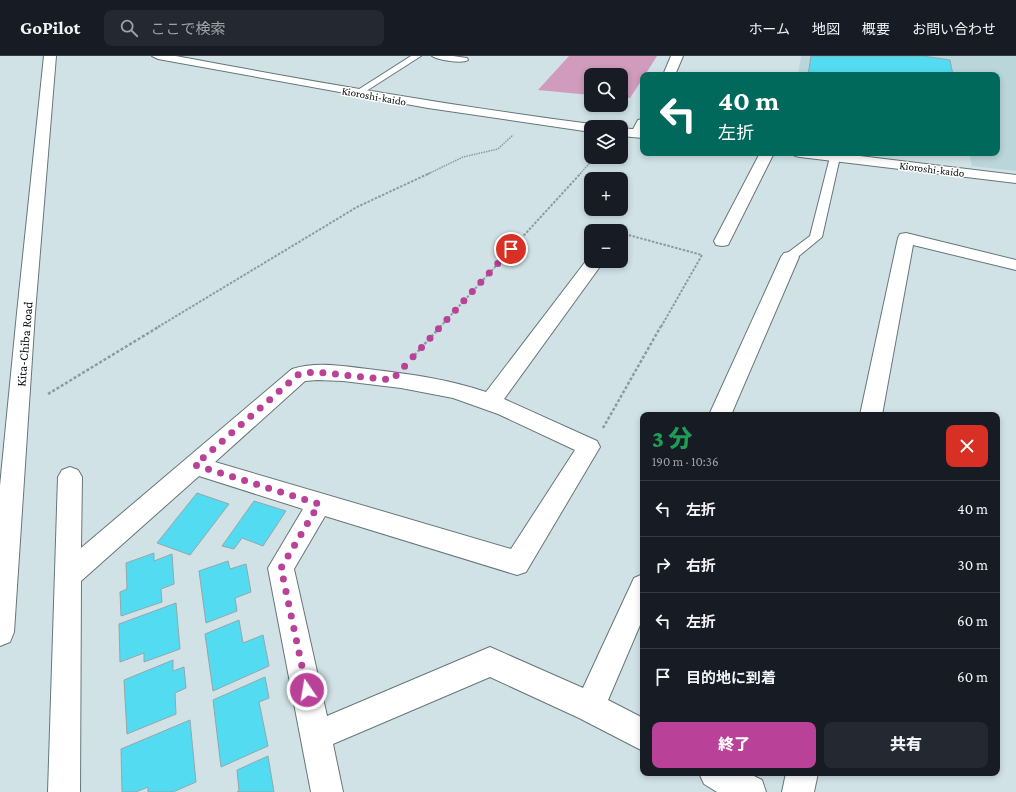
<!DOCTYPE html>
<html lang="ja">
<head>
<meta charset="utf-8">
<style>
  :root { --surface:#171b24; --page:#242831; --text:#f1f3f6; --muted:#9ea1a6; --line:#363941; --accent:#b94298 }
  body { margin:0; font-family:"Crimson Pro","Noto Sans JP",serif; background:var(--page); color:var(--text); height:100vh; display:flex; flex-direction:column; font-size:15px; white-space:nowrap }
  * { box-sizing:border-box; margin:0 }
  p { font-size:13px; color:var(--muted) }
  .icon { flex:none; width:22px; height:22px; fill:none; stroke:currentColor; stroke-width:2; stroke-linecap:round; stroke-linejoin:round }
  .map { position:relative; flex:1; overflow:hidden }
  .sheet { position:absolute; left:640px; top:356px; width:360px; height:364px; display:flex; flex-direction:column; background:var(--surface); border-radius:8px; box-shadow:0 2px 6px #0003 }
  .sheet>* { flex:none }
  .hud { position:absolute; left:640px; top:16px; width:360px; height:84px; border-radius:8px; box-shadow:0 2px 6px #0003; background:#00695c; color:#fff; overflow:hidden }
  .controls { position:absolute; left:584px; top:12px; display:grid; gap:8px }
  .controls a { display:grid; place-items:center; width:44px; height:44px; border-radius:8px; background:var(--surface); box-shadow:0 2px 6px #0003; font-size:20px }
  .pin { position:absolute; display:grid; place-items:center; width:34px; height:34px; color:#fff; margin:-17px; border:2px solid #fff; border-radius:50%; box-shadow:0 1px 4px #0007 }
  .me { position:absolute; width:44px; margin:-22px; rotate:348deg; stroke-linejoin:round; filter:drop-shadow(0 0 3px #0008) }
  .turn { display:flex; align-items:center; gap:14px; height:84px; padding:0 12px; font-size:18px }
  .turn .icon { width:52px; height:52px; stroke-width:2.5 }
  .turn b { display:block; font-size:28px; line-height:34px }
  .round { display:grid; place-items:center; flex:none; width:42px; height:42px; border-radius:8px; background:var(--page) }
  .overview { display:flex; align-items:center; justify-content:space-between; height:68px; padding:0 12px }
  h1 { font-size:24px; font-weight:800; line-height:30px; color:#1e9e55 }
  .primary-button { display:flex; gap:8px; margin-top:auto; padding:8px 12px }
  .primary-button a { flex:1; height:46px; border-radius:8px; background:var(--accent); color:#fff; font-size:16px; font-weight:800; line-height:46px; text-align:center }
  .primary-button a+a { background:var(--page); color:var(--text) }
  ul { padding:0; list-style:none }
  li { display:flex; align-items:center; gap:12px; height:56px; padding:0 12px; border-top:1px solid var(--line) }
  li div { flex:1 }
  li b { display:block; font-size:15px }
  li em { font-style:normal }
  header { display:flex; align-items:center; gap:24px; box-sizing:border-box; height:56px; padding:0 20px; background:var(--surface); border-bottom:1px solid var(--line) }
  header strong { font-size:19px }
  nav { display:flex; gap:22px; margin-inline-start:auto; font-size:14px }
  .search { width:280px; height:36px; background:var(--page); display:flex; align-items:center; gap:10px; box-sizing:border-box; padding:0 14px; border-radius:8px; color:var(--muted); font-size:15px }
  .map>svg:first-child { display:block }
  .built { fill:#bad6db }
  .green { fill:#d09bbd }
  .building { fill:#53dbf1; stroke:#95a7aa }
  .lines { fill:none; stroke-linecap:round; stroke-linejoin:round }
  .lane-casing { stroke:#66777a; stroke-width:2 }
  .street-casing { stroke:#66777a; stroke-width:2 }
  .secondary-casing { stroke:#66777a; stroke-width:2 }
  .primary-casing { stroke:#66777a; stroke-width:2 }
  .highway-casing { stroke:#66777a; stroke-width:2 }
  .path-far2 { stroke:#8d9b9e; stroke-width:1.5; stroke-dasharray:1.5 1; stroke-linecap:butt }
  .path-far1 { stroke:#8d9b9e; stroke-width:2; stroke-dasharray:2.5 1.5; stroke-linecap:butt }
  .path { stroke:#8d9b9e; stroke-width:2.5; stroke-dasharray:3 2; stroke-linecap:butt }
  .lane { fill:#fff; fill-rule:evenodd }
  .street { fill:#fff; fill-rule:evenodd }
  .secondary { fill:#fff; fill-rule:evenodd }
  .primary { fill:#fff; fill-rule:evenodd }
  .highway { fill:#fff; fill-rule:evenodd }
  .route { stroke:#b94298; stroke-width:7; stroke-dasharray:0 12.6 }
  .labels { text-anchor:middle; stroke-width:3; stroke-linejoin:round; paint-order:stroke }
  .far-street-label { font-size:11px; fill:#0a1011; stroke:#fff }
  .street-label { font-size:13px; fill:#0a1011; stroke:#fff }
</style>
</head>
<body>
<header>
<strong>GoPilot</strong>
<div class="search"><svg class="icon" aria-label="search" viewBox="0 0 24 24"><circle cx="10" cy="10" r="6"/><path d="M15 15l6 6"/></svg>ここで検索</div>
<nav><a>ホーム</a><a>地図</a><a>概要</a><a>お問い合わせ</a></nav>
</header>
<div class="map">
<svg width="1016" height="736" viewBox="0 0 1016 736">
  <rect width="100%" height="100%" fill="#d0e2e6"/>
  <path class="built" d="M801,0H1016V115L972,110L969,97H997V19H798Z"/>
  <path class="green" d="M569,0H657L645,19H643V22L630,42H621V19H591V39L538,34Z"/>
  <path class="building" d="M811,0H923L950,4L953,19H808Z
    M197,437L229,448L190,499L157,487Z
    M254,445L286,455L263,490L242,482L234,493L222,490Z
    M154,497V505L172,498L174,528L161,533L162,546L121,560L120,536L127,533L126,507Z
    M228,505L230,513L246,508L251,536L235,542L237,555L206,567L199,515Z
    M176,547L180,593L144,606V597L120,606L119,568Z
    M239,564L243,587L263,579L269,610L213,635L205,578Z
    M173,604V615L184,611L186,632L175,637L176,658L127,678L124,624Z
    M265,621L269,642L259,646L268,690L221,711L213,644Z
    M190,664L196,726L173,736H148V731L136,736H122L121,693Z
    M268,700L274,736H237L239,735L237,714Z"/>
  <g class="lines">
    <defs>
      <path id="lane" d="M411,0H421L360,39H354L353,37Z
        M432,0H453L467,2L468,4C463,8 437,4 432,0Z
        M835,98L840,101L822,181L794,204H786L784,201L786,198L810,180L830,101Z"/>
      <path id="street" d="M760,97H774L728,189L722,190L716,189L714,185Z
        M906,177L1016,204V214L913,189L882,359H860L898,182L900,178Z
        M790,196L796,197L799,201L731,359H709L781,201L784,197Z
        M589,201H591V205H604L504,343L597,385L600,391L526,516L517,519L325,460L294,513L327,660L490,591L583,632L634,522L643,518V562L608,644L643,662V695L579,662L490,621L333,688L343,736H311L268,512L303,453L199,420L81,525L80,736H48L58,421L62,414L70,411L78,414L82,421L81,492L292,313C317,305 343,310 368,313C409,318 448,323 486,336ZM317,324L343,325L401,332L453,342L498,358L575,394L511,493L215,406L305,325Z
        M699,717H748L762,724L766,736H717L704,728Z
        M786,717H818L814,736H782Z"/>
      <path id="secondary" d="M671,0H683L675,19H663Z
        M643,63V79L638,81L633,80L631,77L638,64Z"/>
      <path id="primary" d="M152,0H176C314,26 452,50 591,68L597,71H591V76L428,52L158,3Z
        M621,72L643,74V82L621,80Z
        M793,97H835L1016,119V127L800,101L795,100Z"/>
      <path id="highway" d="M44,0H56L35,257L14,576L10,586L0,590V430L17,257Z"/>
    </defs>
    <use href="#lane" class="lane-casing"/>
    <use href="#street" class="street-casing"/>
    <use href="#secondary" class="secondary-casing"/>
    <use href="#primary" class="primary-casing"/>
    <use href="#highway" class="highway-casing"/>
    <path class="path-far2" d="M428,118L463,101L498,93L513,79
      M580,118L595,101"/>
    <path class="path-far1" d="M621,177L702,199L661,271
      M158,271L357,151L430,117
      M440,271L581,117"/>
    <path class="path" d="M411,303L441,270
      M48,338L160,270
      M603,372L661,270"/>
    <use href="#lane" class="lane"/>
    <use href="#street" class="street"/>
    <use href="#secondary" class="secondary"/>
    <use href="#primary" class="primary"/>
    <use href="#highway" class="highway"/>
  </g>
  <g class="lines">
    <path class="route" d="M307,634L281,512L319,448L195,409L299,318L315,316L392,324L511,193"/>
  </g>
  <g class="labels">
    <g class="far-street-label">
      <text transform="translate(374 40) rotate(10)" y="4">Kioroshi-kaido</text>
      <text transform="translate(932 113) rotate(7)" y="4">Kioroshi-kaido</text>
    </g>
    <g class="street-label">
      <text transform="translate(24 288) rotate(-85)" y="5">Kita-Chiba Road</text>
    </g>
  </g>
</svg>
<div class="controls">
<a><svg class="icon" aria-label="search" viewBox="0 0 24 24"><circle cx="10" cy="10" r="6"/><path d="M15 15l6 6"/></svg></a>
<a><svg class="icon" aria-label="layers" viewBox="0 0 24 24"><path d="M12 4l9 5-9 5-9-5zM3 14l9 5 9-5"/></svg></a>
<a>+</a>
<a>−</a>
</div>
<div class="pin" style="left:511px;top:193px;background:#d93025"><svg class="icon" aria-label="arrive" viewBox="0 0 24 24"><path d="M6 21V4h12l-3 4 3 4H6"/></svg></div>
<svg class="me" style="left:307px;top:634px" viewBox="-20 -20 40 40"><circle r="17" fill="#b94298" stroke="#fff" stroke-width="3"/><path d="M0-11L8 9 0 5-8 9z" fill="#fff"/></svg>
<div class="hud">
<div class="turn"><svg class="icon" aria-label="left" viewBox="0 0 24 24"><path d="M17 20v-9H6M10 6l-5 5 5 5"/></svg><div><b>40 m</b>左折</div></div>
</div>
<section class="sheet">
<div class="overview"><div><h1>3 分</h1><p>190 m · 10:36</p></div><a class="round" style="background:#d93025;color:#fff"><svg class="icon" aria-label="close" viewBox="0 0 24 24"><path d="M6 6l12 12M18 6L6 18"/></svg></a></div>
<ul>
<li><svg class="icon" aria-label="left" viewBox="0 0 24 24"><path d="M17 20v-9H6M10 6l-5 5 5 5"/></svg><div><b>左折</b></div><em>40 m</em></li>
<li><svg class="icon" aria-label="right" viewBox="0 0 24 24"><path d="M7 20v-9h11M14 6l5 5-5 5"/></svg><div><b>右折</b></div><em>30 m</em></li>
<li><svg class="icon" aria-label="left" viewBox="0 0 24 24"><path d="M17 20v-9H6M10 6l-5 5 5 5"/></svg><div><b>左折</b></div><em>60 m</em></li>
<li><svg class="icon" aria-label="arrive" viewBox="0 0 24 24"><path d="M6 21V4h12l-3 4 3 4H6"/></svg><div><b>目的地に到着</b></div><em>60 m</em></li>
</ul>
<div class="primary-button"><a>終了</a><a>共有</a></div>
</section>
</div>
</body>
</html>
